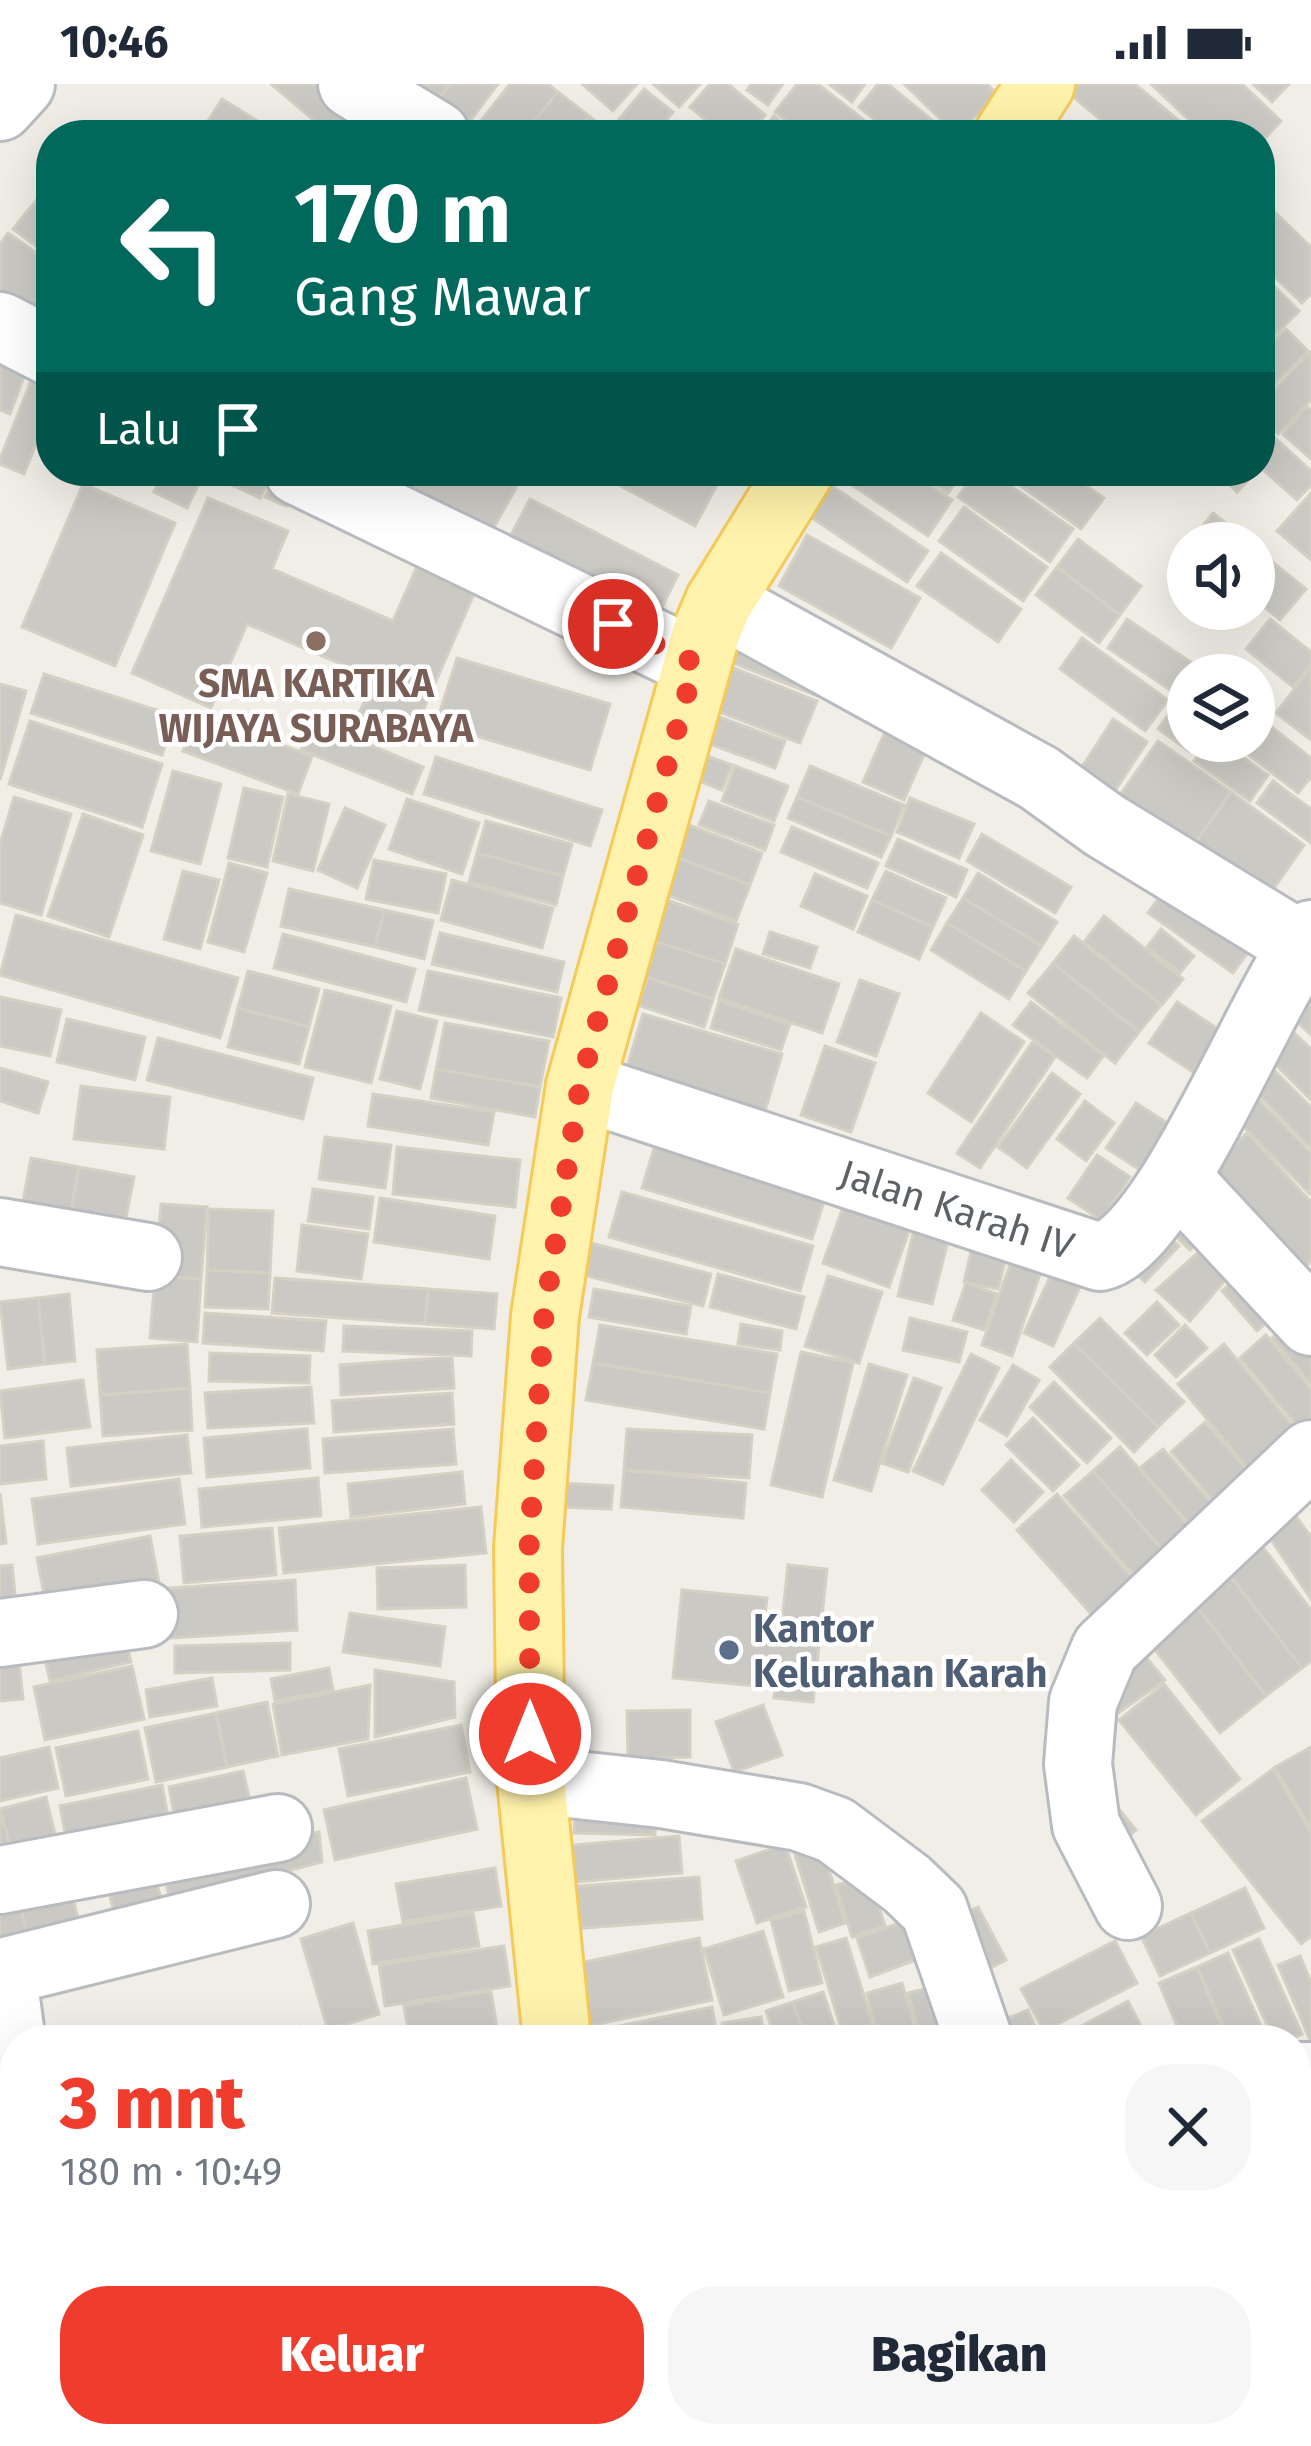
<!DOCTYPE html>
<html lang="id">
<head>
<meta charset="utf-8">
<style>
  :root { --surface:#fff; --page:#f6f6f7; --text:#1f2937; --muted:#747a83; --accent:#ef3c2d }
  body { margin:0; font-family:"Fira Sans",sans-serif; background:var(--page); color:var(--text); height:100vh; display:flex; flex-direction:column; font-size:45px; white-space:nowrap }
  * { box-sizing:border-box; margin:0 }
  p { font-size:39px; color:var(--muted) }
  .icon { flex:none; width:66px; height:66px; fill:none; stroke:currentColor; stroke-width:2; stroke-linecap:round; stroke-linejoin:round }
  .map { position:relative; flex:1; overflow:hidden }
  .side { position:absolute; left:0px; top:1941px; width:1311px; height:423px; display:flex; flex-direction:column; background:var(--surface); border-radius:48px 48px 0 0; box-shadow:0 12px 48px #0002 }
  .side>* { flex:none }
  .guide { position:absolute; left:36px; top:36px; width:1239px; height:366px; border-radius:48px; box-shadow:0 12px 48px #0002; background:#00695c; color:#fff; overflow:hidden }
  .buttons { position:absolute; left:1167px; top:438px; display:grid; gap:24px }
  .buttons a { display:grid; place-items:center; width:108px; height:108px; border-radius:50%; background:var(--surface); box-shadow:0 12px 48px #0002; font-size:60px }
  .pin { position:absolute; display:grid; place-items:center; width:102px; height:102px; color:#fff; margin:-51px; border:6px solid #fff; border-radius:50%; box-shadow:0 3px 12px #0007 }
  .me { position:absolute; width:132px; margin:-66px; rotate:0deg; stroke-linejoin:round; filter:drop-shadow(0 0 9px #0008) }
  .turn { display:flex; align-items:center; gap:42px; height:252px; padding:0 60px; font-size:54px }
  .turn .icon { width:156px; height:156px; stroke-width:2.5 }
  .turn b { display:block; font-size:84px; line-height:102px }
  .then { display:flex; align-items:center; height:114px; padding:0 60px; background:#0003; gap:24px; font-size:45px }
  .round { display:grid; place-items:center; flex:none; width:126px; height:126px; border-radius:48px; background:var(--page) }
  .headline { display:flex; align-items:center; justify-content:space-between; height:204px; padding:0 60px }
  h1 { font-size:72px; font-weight:800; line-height:90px; color:var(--accent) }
  .action { display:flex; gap:24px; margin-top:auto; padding:24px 60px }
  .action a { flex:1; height:138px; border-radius:48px; background:var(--accent); color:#fff; font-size:48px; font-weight:800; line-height:138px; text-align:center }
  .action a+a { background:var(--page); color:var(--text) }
  .status { display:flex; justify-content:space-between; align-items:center; height:84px; padding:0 60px; background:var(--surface); direction:ltr }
  .status svg { height:33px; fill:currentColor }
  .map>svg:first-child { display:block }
  .building { fill:#cbc9c3; stroke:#d5d0c4; stroke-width:3 }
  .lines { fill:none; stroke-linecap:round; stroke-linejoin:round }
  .minor-casing { stroke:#b8bcc0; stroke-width:72 }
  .major-casing { stroke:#f6ca59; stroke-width:72 }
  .highway-casing { stroke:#f6a900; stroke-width:72 }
  .minor { stroke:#fff; stroke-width:66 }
  .major { stroke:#fff2ac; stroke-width:66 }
  .highway { stroke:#ffe28e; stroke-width:66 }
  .route { stroke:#ef3c2d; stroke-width:21; stroke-dasharray:0 37.8 }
  .education-dot { fill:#8d6e63; stroke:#fff; stroke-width:4.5 }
  .service-dot { fill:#5c6f8a; stroke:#fff; stroke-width:4.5 }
  .labels { text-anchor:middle; stroke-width:9; stroke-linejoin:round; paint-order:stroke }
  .education-label { font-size:39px; font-weight:bold; fill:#785e54; stroke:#fff }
  .street-label { font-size:39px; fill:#5d6267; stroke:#fff }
  .service-label { font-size:39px; font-weight:bold; fill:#4e5e75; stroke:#fff; text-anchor:start }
</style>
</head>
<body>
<div class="status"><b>10:46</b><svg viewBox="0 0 49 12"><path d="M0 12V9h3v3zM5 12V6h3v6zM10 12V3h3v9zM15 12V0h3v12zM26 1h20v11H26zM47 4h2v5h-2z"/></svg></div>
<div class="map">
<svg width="1311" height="2362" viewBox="0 0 1311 2362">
  <rect width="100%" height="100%" fill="#f0eee6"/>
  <path class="building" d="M271,0H316L349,28L330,50Z
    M421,0H450L439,14Z
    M450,0H498L470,37L439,14Z
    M510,0H548L558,8L523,51H493L479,39Z
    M582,0H637L613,27Z
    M653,0H700L679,23Z
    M710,0H728L765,31L749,51H724L690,23Z
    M751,0H783L768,21L747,6Z
    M797,0H818L883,51H804L775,28Z
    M829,0H865L852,18Z
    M878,0H888L950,51H893L859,23Z
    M904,0H987L997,10L957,51Z
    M1068,0H1135L1196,51H1119L1064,5Z
    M1151,0H1242L1281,37L1260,60V51H1205Z
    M1253,0H1289L1272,18Z
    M644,5L673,28L655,51H632L616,39Z
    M558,8L589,32L573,51H523Z
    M222,15L280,51H199Z
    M589,32L612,51H573Z
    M774,32L796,51H758Z
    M42,109L51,116V145L36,162L13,145Z
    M1260,114L1311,163V210L1302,219L1260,179Z
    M8,149L51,179V237L47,242L0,207V160Z
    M1260,188L1299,227L1262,264L1260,263Z
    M1286,245L1308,267L1260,314V270Z
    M1310,269L1311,316L1278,350L1260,333V320Z
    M0,270L30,276L10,330L0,326Z
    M42,270L51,274V323L24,390L0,380V375Z
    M1307,322L1311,326V375L1283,350Z
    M1260,340L1311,387V401L1297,416L1260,383Z
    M164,387H205L187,424L154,408Z
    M239,387H274L260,414L232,401Z
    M278,387L300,394L286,422L265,413Z
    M336,387H506L521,395L481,466Z
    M593,387H695L718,399L695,442Z
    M831,387H909L952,416L928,452Z
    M916,387H964L948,409Z
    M976,387H989L1073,445L1050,478L958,413Z
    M1000,387H1065L1104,414L1081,445Z
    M1216,387H1257L1237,408Z
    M83,400L175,439L115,582L22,543Z
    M832,402L928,467L907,498L811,433Z
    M1311,409V476L1277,447Z
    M208,414L288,447L272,485L393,537L422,471L480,496L409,659L356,637L374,594L247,540L211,624L132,589Z
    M530,415L678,491L651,545L502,468Z
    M964,423L1047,483L1023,517L939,457Z
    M1213,429L1250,459H1189Z
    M807,451L920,514L891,564L779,502Z
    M1078,455L1141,502L1120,531L1057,483Z
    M1254,463L1306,505L1280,536L1254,515Z
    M941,469L1021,525L998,558L917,502Z
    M1057,483L1120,531L1099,559L1036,511Z
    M1127,535L1192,579L1173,608L1108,564Z
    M1270,535L1311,568V581L1293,603L1246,565Z
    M745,549L831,582L818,612L733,579Z
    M1082,554L1168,616L1145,647L1060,585Z
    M457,574L610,620L590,686L436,640Z
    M721,579L817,617L800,659L704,622Z
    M1311,584V656L1276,629Z
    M44,590L175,632L162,671L31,629Z
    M0,600L26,607L0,696Z
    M1188,603V657H1196L1189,667L1158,645Z
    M687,621L785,657L775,684L677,648Z
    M895,625L936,643L904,716L863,698Z
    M1254,629L1311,674V693L1298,709L1231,657H1254Z
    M197,630L312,672L298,710L183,667Z
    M1113,635L1147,658L1107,719L1073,697Z
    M30,637L162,680L142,743L9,700Z
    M313,637L423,683L412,710L301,666Z
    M1158,657L1231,708L1193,762L1120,711Z
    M1208,657H1220L1268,691L1250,717L1194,677Z
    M685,664L732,681L722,706L676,688Z
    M436,673L602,726L590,762L424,710Z
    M735,682L788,702L774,737L722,717Z
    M810,682L904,721L891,752L797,713Z
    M173,687L221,700L200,780L151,767Z
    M1273,697L1311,725V759L1257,719Z
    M244,704L283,713L267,783L228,774Z
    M1231,708L1304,761L1267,814L1193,762Z
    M288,710L329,720L313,787L273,777Z
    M14,713L71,730L41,831L0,819V760Z
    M797,713L891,752L881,773L788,734Z
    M910,714L974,740L959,774L897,748Z
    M407,715L479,739L462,790L389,765Z
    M709,717L774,741L765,766L699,741Z
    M345,724L385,741L357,804L318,786Z
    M83,730L143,751L109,853L48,832Z
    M668,733L762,769L750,801L655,765Z
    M486,737L572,760L563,792L477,769Z
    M792,743L878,779L867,804L781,768Z
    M982,750L1071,803L1055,829L967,777Z
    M898,755L967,786L956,813L886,782Z
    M655,765L750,801L736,837L641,801Z
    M477,769L563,792L556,821L469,798Z
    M374,776L446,790L438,829L366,815Z
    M229,779L267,789L244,868L208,858Z
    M183,787L219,796L200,865L164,855Z
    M886,787L946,814L933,843L872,816Z
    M1178,787L1263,848L1233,889L1148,829Z
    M978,789L1057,838L1042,862L963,814Z
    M815,790L867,812L853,845L801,822Z
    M452,796L553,824L542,864L441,836Z
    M289,805L384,826L375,863L281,842Z
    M637,806L738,840L725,880L624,847Z
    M963,814L1042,862L1026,887L947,839Z
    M872,816L933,843L919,875L858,848Z
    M384,826L433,837L424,875L375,863Z
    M16,831L238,894L220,954L0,891Z
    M1104,832L1183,895L1162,921L1084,858Z
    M947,839L1026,887L1009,915L931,866Z
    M1161,845L1194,872L1180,889L1147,863Z
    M624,847L725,880L713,915L612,882Z
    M770,848L817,863L810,884L763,870Z
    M440,849L564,878L557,908L432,880Z
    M283,850L415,885L406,918L274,884Z
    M1074,852L1161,921L1139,948L1053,879Z
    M736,865L839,900L822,949L719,914Z
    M1053,879L1139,948L1115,979L1028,909Z
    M248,887L319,905L309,943L238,924Z
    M428,887L561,914L553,953L419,926Z
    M648,894L713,915L704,943L638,921Z
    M860,896L899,910L876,972L837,958Z
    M325,906L391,922L371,999L305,983Z
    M0,913L61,926L50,972L0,962Z
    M719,917L790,940L781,966L711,944Z
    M1311,917V951L1294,935Z
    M1031,918L1104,971L1087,994L1013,941Z
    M1177,918L1221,947L1193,988L1149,959Z
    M238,924L309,943L299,980L228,963Z
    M397,927L437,937L420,1005L380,995Z
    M981,929L1024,958L971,1038L928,1009Z
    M643,930L782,970L765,1027L626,986Z
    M67,935L145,953L135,996L57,978Z
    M445,939L549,957L540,1003L436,985Z
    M1285,940L1311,965V1016L1260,965Z
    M158,954L313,994L303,1035L147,996Z
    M1033,957L1055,973L980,1084L957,1069Z
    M825,962L875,979L851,1048L801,1031Z
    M1268,980L1311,1023V1064L1248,1000Z
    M0,984L48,998L38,1029L0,1017Z
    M436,985L540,1003L535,1033L431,1014Z
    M1052,989L1080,1010L1027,1084L998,1063Z
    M81,1002L170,1013L164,1065L74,1055Z
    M373,1010L494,1028L488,1061L368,1042Z
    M1257,1014L1311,1069L1309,1109L1236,1035Z
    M1085,1017L1114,1039L1086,1077L1057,1055Z
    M1136,1019L1175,1044L1146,1090L1106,1064Z
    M661,1041L832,1093L812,1155L642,1104Z
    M1247,1049L1311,1118V1177L1301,1187L1208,1086Z
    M325,1053L391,1061L385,1104L319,1095Z
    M397,1063L520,1076L515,1123L393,1110Z
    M1097,1071L1130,1093L1101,1136L1068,1114Z
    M31,1074L79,1083L68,1143L20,1134Z
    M79,1083L134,1093L122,1153L68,1143Z
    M313,1105L373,1113L369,1145L308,1137Z
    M622,1108L813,1162L800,1207L609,1153Z
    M848,1109L914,1133L889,1203L823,1179Z
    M380,1114L495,1132L489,1175L374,1158Z
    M161,1120L207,1123L201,1195L155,1192Z
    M209,1125L273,1127L270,1189L207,1186Z
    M918,1129L953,1137L932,1220L898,1212Z
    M1184,1131L1203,1150L1190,1166L1169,1146Z
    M978,1137L1013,1146L998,1205L964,1198Z
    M302,1141L368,1150L361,1195L297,1187Z
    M1160,1144L1179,1162L1145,1198L1126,1180Z
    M1211,1157L1239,1180L1190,1237L1156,1206Z
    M587,1158L711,1190L703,1222L579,1190Z
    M1016,1163L1046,1173L1012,1272L982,1261Z
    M1061,1169L1090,1181L1053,1262L1024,1249Z
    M1251,1181L1287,1221L1257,1247L1222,1207Z
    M207,1186L270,1189L268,1225L205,1223Z
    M718,1190L804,1213L796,1245L710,1223Z
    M155,1192L201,1195L197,1258L150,1254Z
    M828,1192L882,1208L859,1279L805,1262Z
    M275,1194L428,1205L425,1240L272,1229Z
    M966,1199L997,1210L984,1246L953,1236Z
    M428,1205L497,1210L494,1245L425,1240Z
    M594,1205L691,1222L686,1250L589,1233Z
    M69,1210L75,1277L45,1280L38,1214Z
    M38,1214L45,1280L8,1285L0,1218Z
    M1157,1218L1179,1241L1147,1271L1125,1249Z
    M205,1229L326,1237L323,1267L203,1259Z
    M1301,1230L1311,1243V1300L1272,1254Z
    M910,1234L967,1248L959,1278L903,1266Z
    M1100,1234L1184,1318L1158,1343L1074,1259Z
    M741,1240L782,1247L780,1266L738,1260Z
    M600,1241L777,1270L770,1309L593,1279Z
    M1185,1241L1207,1264L1176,1293L1155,1271Z
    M344,1242L472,1247L471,1272L343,1267Z
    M1266,1251L1311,1305V1345L1304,1350L1240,1274Z
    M1074,1259L1158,1343L1134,1368L1050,1283Z
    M187,1260L190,1304L100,1311L97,1266Z
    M1224,1260L1302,1353L1255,1393L1178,1300Z
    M801,1268L853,1279L822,1413L771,1401Z
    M210,1269L310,1272L309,1299L209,1297Z
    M971,1270L999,1284L943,1400L913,1387Z
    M452,1273L454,1304L341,1311L340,1281Z
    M593,1279L770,1309L764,1345L586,1316Z
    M869,1280L907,1291L871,1407L834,1396Z
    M1013,1281L1039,1296L1007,1352L980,1336Z
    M914,1294L941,1304L908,1388L882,1379Z
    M83,1296L90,1343L5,1354L0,1307Z
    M1054,1298L1111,1354L1087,1379L1030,1323Z
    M311,1303L314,1339L208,1344L205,1309Z
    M190,1304L192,1346L103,1352L100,1311Z
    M452,1309L454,1340L334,1348L332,1317Z
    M1033,1334L1079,1381L1053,1407L1006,1361Z
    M1205,1338L1254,1394L1220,1424L1171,1368Z
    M307,1345L310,1384L207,1393L204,1354Z
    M453,1345L456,1380L325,1389L323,1355Z
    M627,1345L752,1351L749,1394L624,1386Z
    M187,1351L191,1389L71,1402L67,1364Z
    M43,1357L46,1395L0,1400V1362Z
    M1120,1363L1195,1449L1168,1472L1093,1387Z
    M1163,1365L1219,1427L1196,1447L1140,1384Z
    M1011,1376L1043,1408L1014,1438L982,1406Z
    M624,1386L746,1399L743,1434L621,1423Z
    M1093,1387L1168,1472L1139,1497L1064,1412Z
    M462,1388L465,1420L351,1433L348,1400Z
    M318,1394L321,1432L202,1443L199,1405Z
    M179,1395L185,1440L38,1460L32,1415Z
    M561,1399L613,1402L611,1425L559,1423Z
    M0,1409L6,1459L0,1460Z
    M1057,1410L1134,1496L1094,1533L1017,1446Z
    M1285,1417L1311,1453V1515L1259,1438Z
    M481,1423L486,1469L284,1489L279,1444Z
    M272,1444L276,1491L184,1499L180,1452Z
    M150,1452L159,1499L46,1521L37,1474Z
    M1262,1462L1311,1526V1577L1302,1584L1228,1489Z
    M12,1481L17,1530L0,1532V1482Z
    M465,1481L466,1523L378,1525L377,1484Z
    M788,1481L827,1485L813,1618L774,1614L777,1582L760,1580L757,1602L673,1594L682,1506L767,1514L763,1545L781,1546Z
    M1228,1489L1302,1584L1266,1612L1192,1516Z
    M295,1496L297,1546L158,1555L155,1505Z
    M1192,1516L1266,1612L1220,1649L1145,1553Z
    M350,1529L445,1543L440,1582L343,1568Z
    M121,1539L131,1578L50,1597L41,1558Z
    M17,1558L23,1615L0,1617V1560Z
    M290,1559V1586L175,1589V1562Z
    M1144,1571L1165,1596L1111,1634L1096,1606Z
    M132,1582L144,1635L45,1656L34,1603Z
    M329,1584L333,1606L275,1617L271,1595Z
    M375,1586L454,1598L455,1633L375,1653Z
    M212,1594L217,1622L150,1633L146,1606Z
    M1164,1600L1240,1695L1196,1731L1119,1636Z
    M370,1601L368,1655L282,1671L273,1620Z
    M267,1618L278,1672L227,1683L216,1629Z
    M763,1621L782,1671L734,1688L716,1638Z
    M690,1626V1673L628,1675L627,1627Z
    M216,1629L227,1683L156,1698L145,1644Z
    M461,1641L470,1688L348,1712L339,1665Z
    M138,1647L148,1695L66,1712L56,1664Z
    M49,1663L58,1704L0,1717V1674Z
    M1311,1663V1746L1275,1683Z
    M1273,1685L1311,1749V1852L1301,1860L1202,1737Z
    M243,1687L254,1734L178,1750L169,1703Z
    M466,1694L477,1745L335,1776L324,1726Z
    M162,1701L171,1748L69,1769L60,1722Z
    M576,1709L656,1712L655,1751L574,1749Z
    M46,1713L60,1770L15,1782L0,1725Z
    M1110,1714L1136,1746L1116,1763Z
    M0,1725L15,1782L0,1786Z
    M319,1748L322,1778L269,1792L260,1758Z
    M679,1752L682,1789L564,1799L561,1762Z
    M820,1756L845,1839L819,1848L793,1764Z
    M260,1758L269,1792L171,1820L160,1777Z
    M785,1760L806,1823L757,1839L736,1777Z
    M149,1779L164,1822L116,1836L105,1792Z
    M495,1784L501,1822L403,1838L396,1800Z
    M66,1790L83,1852L32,1866L15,1803Z
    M869,1792L885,1842L852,1853L836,1801Z
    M699,1793L702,1835L572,1845L568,1803Z
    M15,1803L32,1866L0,1874V1808Z
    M1245,1804L1264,1844L1210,1869L1191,1829Z
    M978,1823L1006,1876L976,1892L948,1838Z
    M804,1827L822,1899L789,1907L771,1836Z
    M473,1829L479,1862L373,1880L368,1847Z
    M1191,1829L1210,1869L1160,1892L1141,1852Z
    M917,1833L929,1871L870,1893L857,1854Z
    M353,1839L379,1930L328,1946L301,1855Z
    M763,1847L783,1913L724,1931L704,1865Z
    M699,1854L712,1916L589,1942L576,1880Z
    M846,1854L873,1941L843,1950L816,1863Z
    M1259,1855L1302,1950L1289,1956H1274L1233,1866Z
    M1115,1857L1137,1899L1044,1947L1021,1905Z
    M504,1862L510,1902L385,1922L379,1881Z
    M1228,1869L1262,1944L1235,1956H1230L1197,1883Z
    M1300,1872L1311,1898V1958L1278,1881Z
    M1197,1883L1227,1956H1183L1159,1899Z
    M902,1899L918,1956H879L867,1909Z
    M939,1901L955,1956H921L908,1909Z
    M491,1907L497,1944L410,1956L404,1922Z
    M823,1908L839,1956H806L793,1918Z
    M1128,1917L1148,1956H1063L1061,1953Z
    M793,1918L806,1956H776L766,1927Z
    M712,1923L718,1956H607L605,1945Z
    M1028,1926L1041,1956H986L981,1945Z
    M761,1933L764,1956H724L722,1939Z
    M300,1942L304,1956H252Z
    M1109,2349H1114L1120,2362H1082Z"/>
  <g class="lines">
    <defs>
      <path id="minor" d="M352,0L436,51
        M0,23L21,0
        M0,242L51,268
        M298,387L695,579
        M719,518L1039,694L1104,741L1302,862
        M580,1002L1100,1173C1167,1159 1262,910 1311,850
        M1177,1094L1311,1238
        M0,1148L148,1173
        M0,1549L144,1530
        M531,1696L661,1710L799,1733L835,1746L907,1800L934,1826L979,1956
        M0,1796L278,1744
        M1128,1822L1086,1741L1078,1680L1083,1618L1105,1565L1311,1370
        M15,1981L3,1893L10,1886L276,1820
        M1296,1992H1311
        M0,2160L15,2156
        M1296,2335H1311
        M1142,2349L1148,2362
        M643,2356L781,2349"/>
      <path id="major" d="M1008,51L1041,0
        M557,1956L531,1696L528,1464L545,1232L580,1002L707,546L719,518L800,387
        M641,2349L645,2362"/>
      <path id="highway" d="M1296,2145L1311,2144
        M1296,2219L1311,2218
        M0,2313L15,2309
        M83,2362L151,2349"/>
    </defs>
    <use href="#minor" class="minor-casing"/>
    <use href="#major" class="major-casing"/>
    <use href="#highway" class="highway-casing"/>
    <use href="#minor" class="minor"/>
    <use href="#major" class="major"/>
    <use href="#highway" class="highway"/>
  </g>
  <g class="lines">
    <path class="route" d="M530,1650L529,1464L544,1232L580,1002L695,579L613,540"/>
  </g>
  <circle class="education-dot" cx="316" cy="557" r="12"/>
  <circle class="service-dot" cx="729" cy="1566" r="12"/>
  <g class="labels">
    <g class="education-label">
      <text x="316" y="613">SMA KARTIKA<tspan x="316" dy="45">WIJAYA SURABAYA</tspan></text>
    </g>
    <g class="street-label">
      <text transform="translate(957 1125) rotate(18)" y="14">Jalan Karah IV</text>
    </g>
    <g class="service-label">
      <text x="753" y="1558">Kantor<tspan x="753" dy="45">Kelurahan Karah</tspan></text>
    </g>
  </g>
</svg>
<div class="buttons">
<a><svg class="icon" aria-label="sound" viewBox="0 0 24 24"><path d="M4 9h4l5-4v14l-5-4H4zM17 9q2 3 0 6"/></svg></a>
<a><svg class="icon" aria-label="layers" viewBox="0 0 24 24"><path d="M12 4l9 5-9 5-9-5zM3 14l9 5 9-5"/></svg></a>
</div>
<div class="pin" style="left:613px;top:540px;background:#d93025"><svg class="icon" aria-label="arrive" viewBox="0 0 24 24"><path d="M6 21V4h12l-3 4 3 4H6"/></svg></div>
<svg class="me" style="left:530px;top:1650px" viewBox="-20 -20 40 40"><circle r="17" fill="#ef3c2d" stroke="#fff" stroke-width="3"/><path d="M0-11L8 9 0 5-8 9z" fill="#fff"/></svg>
<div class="guide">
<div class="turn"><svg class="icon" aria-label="left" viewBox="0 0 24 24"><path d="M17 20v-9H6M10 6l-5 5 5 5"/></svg><div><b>170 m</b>Gang Mawar</div></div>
<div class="then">Lalu<svg class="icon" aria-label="arrive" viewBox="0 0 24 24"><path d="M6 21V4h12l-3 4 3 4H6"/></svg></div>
</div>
<section class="side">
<div class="headline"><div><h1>3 mnt</h1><p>180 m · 10:49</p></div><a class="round"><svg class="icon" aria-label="close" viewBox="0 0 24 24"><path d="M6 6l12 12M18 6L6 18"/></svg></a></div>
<div class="action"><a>Keluar</a><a>Bagikan</a></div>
</section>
</div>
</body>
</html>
